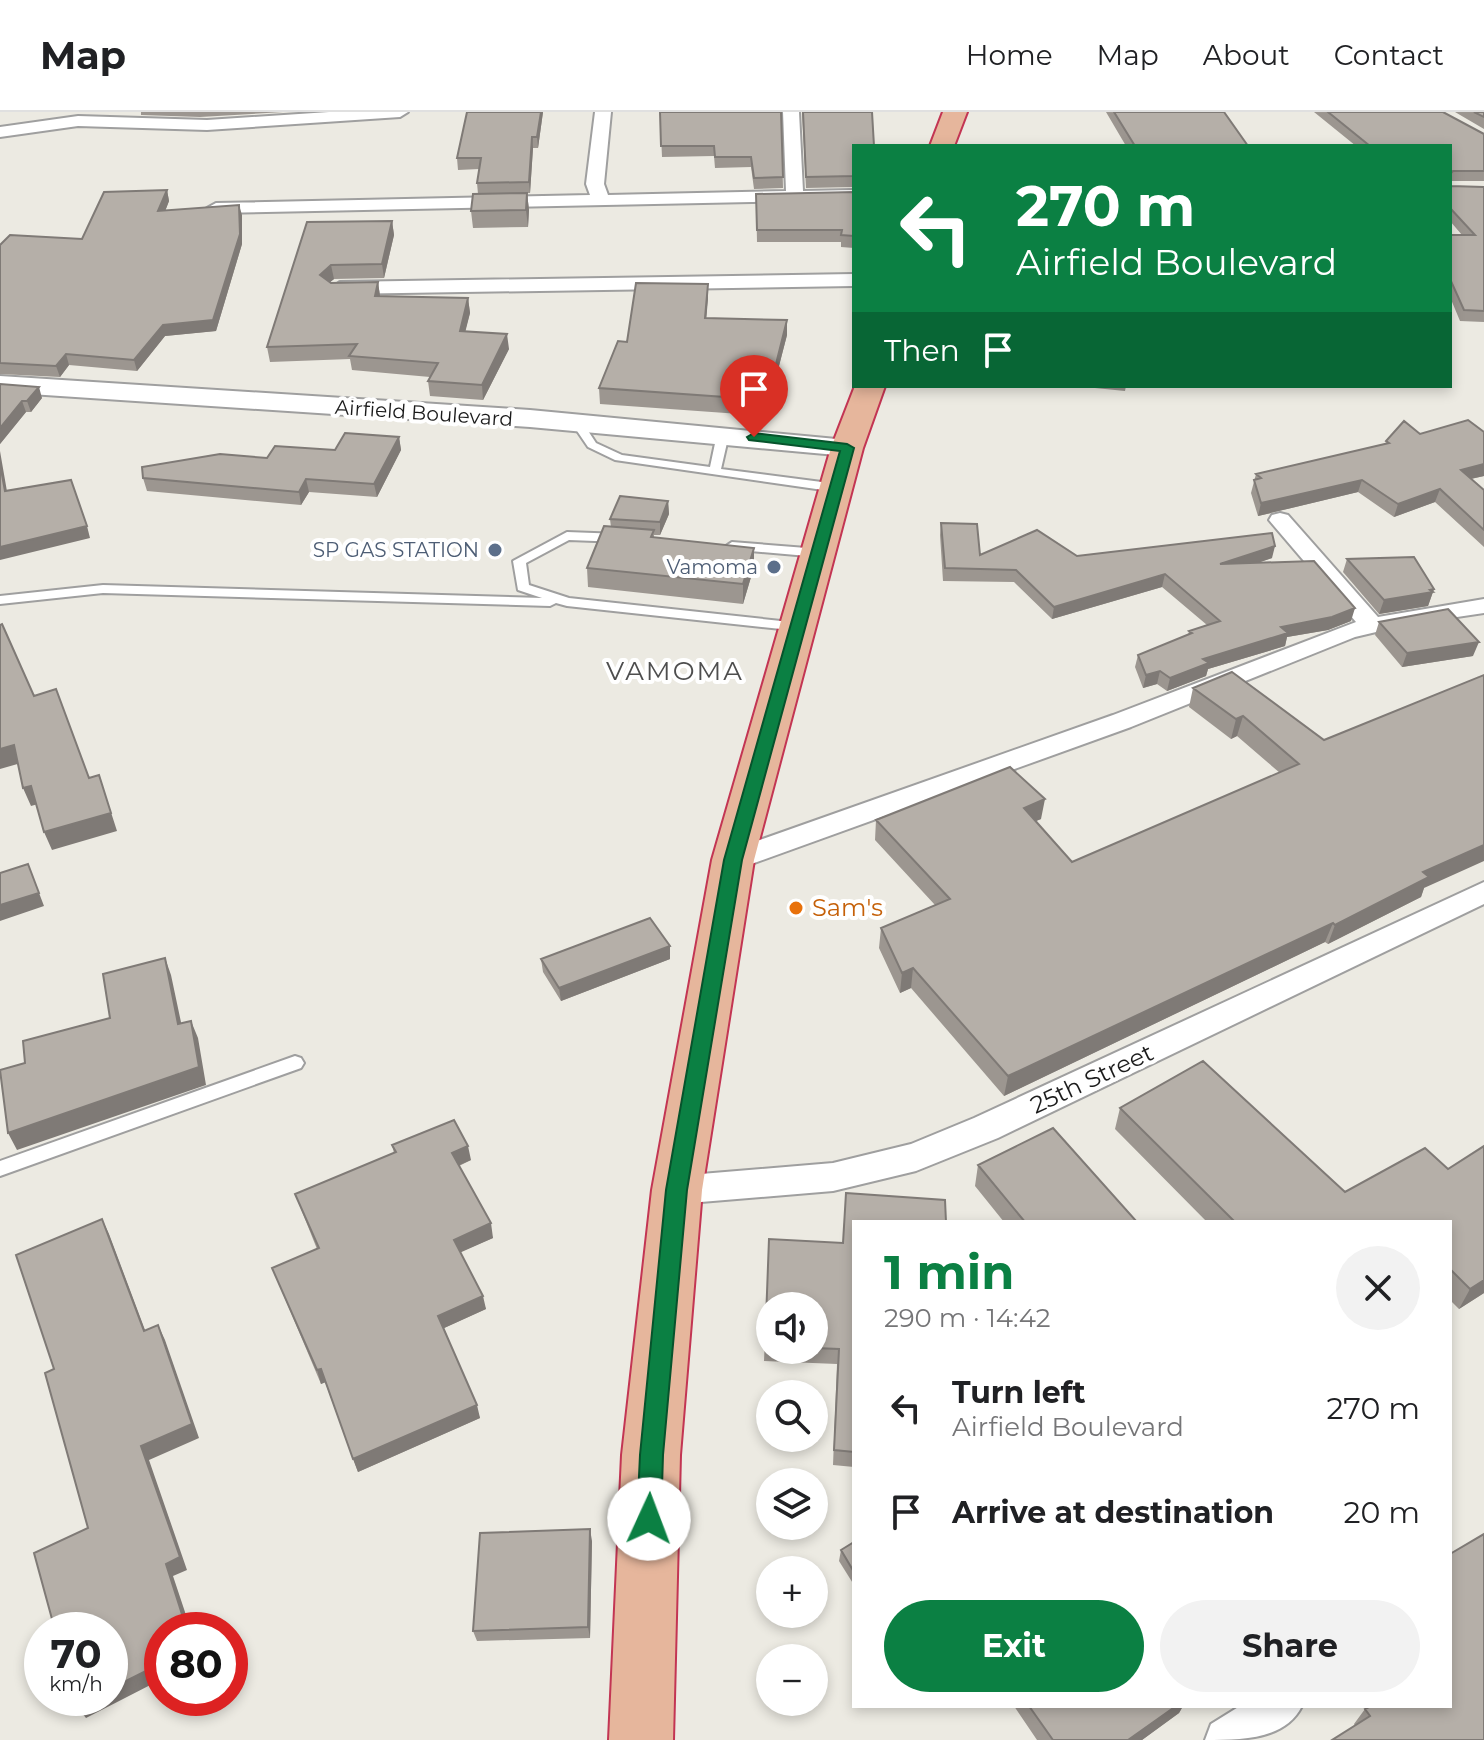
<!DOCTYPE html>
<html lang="en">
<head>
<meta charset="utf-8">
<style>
  :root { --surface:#fff; --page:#f2f2f2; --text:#202124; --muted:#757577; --line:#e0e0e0; --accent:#0b8043 }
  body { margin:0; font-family:Montserrat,sans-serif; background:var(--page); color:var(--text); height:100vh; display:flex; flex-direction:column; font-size:30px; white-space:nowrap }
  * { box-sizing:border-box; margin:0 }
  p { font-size:26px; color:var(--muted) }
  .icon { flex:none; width:44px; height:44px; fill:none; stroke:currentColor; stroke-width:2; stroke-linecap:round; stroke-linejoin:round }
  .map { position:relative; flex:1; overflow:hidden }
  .side { position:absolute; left:852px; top:1108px; width:600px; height:488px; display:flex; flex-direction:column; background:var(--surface); border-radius:0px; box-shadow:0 4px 12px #0003 }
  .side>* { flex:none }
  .guide { position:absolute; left:852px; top:32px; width:600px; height:244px; border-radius:0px; box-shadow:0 4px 12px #0003; background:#0b8043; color:#fff; overflow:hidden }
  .tools { position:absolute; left:756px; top:1180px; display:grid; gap:16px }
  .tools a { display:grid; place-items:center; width:72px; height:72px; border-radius:50%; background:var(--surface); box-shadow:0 4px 12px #0003; font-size:40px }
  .speed { position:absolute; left:24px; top:1500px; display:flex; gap:16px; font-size:40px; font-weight:700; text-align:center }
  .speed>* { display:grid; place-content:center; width:104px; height:104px; border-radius:50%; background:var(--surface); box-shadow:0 4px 12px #0003; line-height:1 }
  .speed small { font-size:20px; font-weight:400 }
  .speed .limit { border:12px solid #d22; background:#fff; color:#111 }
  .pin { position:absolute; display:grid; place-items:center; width:68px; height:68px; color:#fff; margin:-82px -34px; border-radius:50% 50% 50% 0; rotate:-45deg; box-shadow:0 0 8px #0007 }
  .pin .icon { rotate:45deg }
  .me { position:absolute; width:88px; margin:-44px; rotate:2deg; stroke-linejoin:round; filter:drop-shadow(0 0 6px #0008) }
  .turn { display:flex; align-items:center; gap:28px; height:168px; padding:0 32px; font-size:36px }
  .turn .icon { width:104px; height:104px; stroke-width:2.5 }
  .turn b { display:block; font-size:56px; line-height:68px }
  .then { display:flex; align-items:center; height:76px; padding:0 32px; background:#0003; gap:16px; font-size:30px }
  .round { display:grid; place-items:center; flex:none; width:84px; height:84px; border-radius:42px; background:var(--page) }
  .head { display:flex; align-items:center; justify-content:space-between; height:136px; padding:0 32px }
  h1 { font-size:48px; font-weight:700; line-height:60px; color:var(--accent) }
  .cta { display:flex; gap:16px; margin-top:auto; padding:16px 32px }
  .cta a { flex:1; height:92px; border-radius:48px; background:var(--accent); color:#fff; font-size:32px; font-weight:700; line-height:92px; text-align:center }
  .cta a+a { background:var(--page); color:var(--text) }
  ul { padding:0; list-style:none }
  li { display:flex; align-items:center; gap:24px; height:104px; padding:0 32px }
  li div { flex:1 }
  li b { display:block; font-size:30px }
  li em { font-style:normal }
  header { display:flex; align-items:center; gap:48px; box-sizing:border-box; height:112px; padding:0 40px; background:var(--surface); border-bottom:2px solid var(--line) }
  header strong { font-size:38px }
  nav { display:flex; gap:44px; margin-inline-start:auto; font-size:28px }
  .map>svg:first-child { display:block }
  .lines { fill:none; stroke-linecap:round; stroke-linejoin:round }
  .service-casing { stroke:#9f9f9f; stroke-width:4 }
  .minor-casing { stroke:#9f9f9f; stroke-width:4 }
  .tertiary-casing { stroke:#9f9f9f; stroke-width:4 }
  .trunk-casing { stroke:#c33553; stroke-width:4 }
  .service { fill:#fff; fill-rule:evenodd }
  .minor { fill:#fff; fill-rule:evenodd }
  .tertiary { fill:#fff; fill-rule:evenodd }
  .trunk { fill:#e6b69c; fill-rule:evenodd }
  .wall { fill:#9c9690; fill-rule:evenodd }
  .shaded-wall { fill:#7f7a76 }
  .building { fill:#b5afa8; stroke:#7f7a76; stroke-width:2 }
  .route { fill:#0b8043; stroke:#07532c; stroke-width:2 }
  .service-dot { fill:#5c6f8a; stroke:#fff; stroke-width:3 }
  .food-dot { fill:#e8710a; stroke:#fff; stroke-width:3 }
  .labels { text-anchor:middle; stroke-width:8; stroke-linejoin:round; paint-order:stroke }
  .far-street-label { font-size:20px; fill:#1b1b1b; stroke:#fff }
  .far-service-label { font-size:20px; fill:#4e5e75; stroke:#fff; text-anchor:end }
  .food-label { font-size:24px; fill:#c56008; stroke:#fff; text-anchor:start }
  .street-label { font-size:24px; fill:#1b1b1b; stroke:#fff }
  .neighbourhood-label { font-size:26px; letter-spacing:2px; fill:#4e4e4e; stroke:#fff }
</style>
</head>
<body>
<header>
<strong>Map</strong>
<nav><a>Home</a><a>Map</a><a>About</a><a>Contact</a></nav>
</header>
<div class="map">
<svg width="1484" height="1628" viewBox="0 0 1484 1628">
  <rect width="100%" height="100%" fill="#eceae2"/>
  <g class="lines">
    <defs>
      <path id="service" d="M577,307L581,308L596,331L622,343L710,355L717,322L727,320L729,322L721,357L837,372L843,376L837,380L615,348L588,335L571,310Z
        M567,420L621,422L627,426L621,430L569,428L526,451L529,473L569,486L800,511L807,515L800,519L567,494L556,491L550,494L103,481L0,492V484L103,473L542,486L518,478L513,449Z
        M732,430L819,437L825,441L819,445L728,437L726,434Z
        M295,944L301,946L304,951L301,956L0,1064V1049Z"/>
      <path id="minor" d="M329,0H408L400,5L207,18L78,14L0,25V15L78,4L207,8Z
        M595,0H611L604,72L608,83L786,79L783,0H799L803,79L854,78V88L216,101L207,96L216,91L590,83L586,72Z
        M854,162V174L340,182L331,176L340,170Z
        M1280,401L1288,403L1378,505L1484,487V501L1410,512L1355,525L1131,615L743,755L733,758L723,755L719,748L723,741L1113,603L1356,510L1269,408L1272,403Z
        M1484,770V792L998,1026L916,1059L833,1079L677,1092L665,1088L660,1078L665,1068L677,1064L833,1051L911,1032L974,1006Z
        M1240,1594H1302C1285,1628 1242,1628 1205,1628L1211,1612Z"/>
      <path id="tertiary" d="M0,264L530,298L847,328L857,330L861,336L857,342L847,344L530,315L0,280Z"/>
      <path id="trunk" d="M943,0H967L954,34H930Z
        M855,274H885L863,336L754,748L702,1078L680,1343L673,1628H609L622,1343L652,1078L712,748L831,336Z"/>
    </defs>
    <use href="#service" class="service-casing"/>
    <use href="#minor" class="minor-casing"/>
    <use href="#tertiary" class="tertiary-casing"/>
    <use href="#trunk" class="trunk-casing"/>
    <use href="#service" class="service"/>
    <use href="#minor" class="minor"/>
    <use href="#tertiary" class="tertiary"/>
    <use href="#trunk" class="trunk"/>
  </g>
  <path class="wall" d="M141,0H283L200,5L141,3Z
    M467,0H543L538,36H533L530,81H527L529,98L528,115L473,116L471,99L478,82L477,71L479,57L458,58L457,46Z
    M660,0H781L783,76L754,77L751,55L715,56L714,44L662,45Z
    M802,0L854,34V75L806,76Z
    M1106,0H1224L1248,34H1126Z
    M1314,0H1443L1484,22V69H1450L1451,74L1484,75V210L1460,209L1450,185V123H1462L1450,109V34H1356Z
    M1455,0H1484V17Z
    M167,78L169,89L165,99L242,103V132L216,219L165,224L137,259L69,253L60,265L0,262V133L82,127Z
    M854,80V136L841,135V130H757L756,82Z
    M392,109L394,123L384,166L334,167L330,170H378L380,184L468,186L470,201L465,219L509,237L483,288L430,284L428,269L430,265L352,258L350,247L270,250L267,235L307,110Z
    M708,172L706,206L787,208V223L766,304L600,292L599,276L627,230Z
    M0,272L42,286L31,300H26L0,332Z
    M1075,274H1126L1125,279Z
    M1484,320V364L1471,367L1484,378V435L1435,390L1394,405L1358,380L1258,404L1251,381L1256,362L1385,332L1386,329L1420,322Z
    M399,325L401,338L377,385L309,380L301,393L147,379L143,366L267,346L335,338Z
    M668,389L669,402L660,423H654V426L754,455L743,492L588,475L587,456L611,415L610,407Z
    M941,411L980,443L1272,446L1257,451L1351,509L1328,518L1287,525L1285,534L1208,557L1206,564L1167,579L1157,572L1143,576L1135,555L1138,543L1188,523L1189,519L1207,513L1162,475L1052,507L1014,470L943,469L940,423Z
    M1347,447L1434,477L1428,494L1379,502L1343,460Z
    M1379,510L1473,544L1402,555L1375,523Z
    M1232,560L1424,776L1421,785L1328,832L1325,830L1004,984L911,876L900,881L879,836L881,816L935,793L875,728L876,708L1041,707L1036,709L1072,750L1280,661L1237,624L1231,627L1189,595L1193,576Z
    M670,834V847L561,889L543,860L541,847Z
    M1120,996L1345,1080L1425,1036L1484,1181L1459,1197L1450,1188V1110H1207L1115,1017Z
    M392,1033L471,1048L459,1054L493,1126L460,1140L486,1197L444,1216L480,1306L358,1360L325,1270L321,1272L272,1156L317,1137L295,1082L394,1041Z
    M978,1053L1137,1110H1004L975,1074Z
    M854,1110V1355L833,1353L837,1252L764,1249L769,1127L843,1131ZM770,1194H814V1238H770Z
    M592,1429L590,1526L477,1529L473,1519Z
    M854,1430V1473L839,1449L841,1438Z
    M1014,1594H1183L1179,1601L1142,1628H1037Z
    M1365,1597L1484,1628L1355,1614L1354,1612Z"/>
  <path class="shaded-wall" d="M541,0H543L538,36L537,25Z
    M532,25L533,36L530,81L529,70Z
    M167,78L169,89L161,110L158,99Z
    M527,81L529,98L528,115L526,98Z
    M239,93L242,103V132L216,219L165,224L137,259L134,248Z
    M392,109L394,123L384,166L382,152Z
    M331,153L334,167L322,177L320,163Z
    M378,170L380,184H375Z
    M708,172V187L705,221V206Z
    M468,186L470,201L462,233L460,219Z
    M787,208V223L766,304L767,288Z
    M507,222L509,237L483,288L482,273Z
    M66,242L69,253L60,265L56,254Z
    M39,275L42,286L31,300L27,289Z
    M22,289L26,300L0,332V316Z
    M399,325L401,338L377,385L374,372Z
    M0,339L9,391L5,379L0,352Z
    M1484,352V364L1456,370L1461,358Z
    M306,367L309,380L301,393L299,380Z
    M1362,368L1358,380L1258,404L1261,391Z
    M1440,377L1435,390L1394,405L1398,392Z
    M668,389L669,402L660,423V410Z
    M87,414L90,426L0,448V435Z
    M1275,434L1272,446L1217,465L1220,452Z
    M754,436V455L743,492V472Z
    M1165,462L1162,475L1052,507L1054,495Z
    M1434,477L1428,494L1379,502L1384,488Z
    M1355,496L1351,509L1328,518L1287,525L1285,534L1208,557L1206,564L1167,579L1170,566L1203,547L1281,515Z
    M1479,530L1473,544L1402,555L1407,541Z
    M1160,559L1157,572L1143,576L1146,563Z
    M1243,604L1237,624L1231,627L1236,607Z
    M14,633L21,651L0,657V637Z
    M99,663L117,719L52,738L44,720Z
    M31,674L38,692L31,694L23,676Z
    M1045,687L1041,707L1021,715L1024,696Z
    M1484,733V749L1424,776L1421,785L1328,832L1335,813L1423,760Z
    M28,752L44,794L0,809V793Z
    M1333,811L1325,830L1004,984L1008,964Z
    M670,834V847L561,889L559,876Z
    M165,846L171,863L185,929L178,912Z
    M913,856L911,876L900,881L902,861Z
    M191,909L198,926L206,973L17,1038L8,1021Z
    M468,1034L471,1048L455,1055L452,1041Z
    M102,1107L109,1122L151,1234L144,1219Z
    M491,1111L493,1126L457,1142L454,1128Z
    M1484,1168V1181L1459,1197L1470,1177Z
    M483,1184L486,1197L442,1217L438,1204Z
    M158,1213L165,1228L199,1326L149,1348L187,1458L173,1464L191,1518H187L166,1452L141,1334Z
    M321,1257L326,1270L321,1272L317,1258Z
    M477,1293L480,1306L358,1360L353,1347Z
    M590,1417L592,1429L590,1526L588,1515Z
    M162,1551V1567L86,1606L76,1594L93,1586H110V1577Z
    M1176,1594H1183L1179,1601L1142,1628H1128Z"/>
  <path class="building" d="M467,0H541L537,25H532L529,70L477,71L481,46H457Z
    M660,0H781L783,65L754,66L751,45H715L714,34H661Z
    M803,0H872L874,34H854V64L806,65Z
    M1114,0H1224L1248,34H1135Z
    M1328,0H1443L1484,22V59H1453L1450,62V34H1370Z
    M1474,0H1484V5Z
    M1450,63L1451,74L1484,75V199L1464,198L1450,167V123H1475L1450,96Z
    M167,78L158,99L239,93L240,122L213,208L163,213L134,248L66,242L56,254L0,251V133L10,123L82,127L104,80Z
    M854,80V124L841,123L842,118H757L756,82Z
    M527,81L526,98L471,99L473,82Z
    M392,109L382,152L331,153L320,163L331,171L378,170L375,184L468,186L460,219L507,222L482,273L428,269L438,251L349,244L357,232L267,235L307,110Z
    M636,171L708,172L705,206L787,208L767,288L599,276L618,229L627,230Z
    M0,272L39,275L27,289H22L0,316Z
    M1468,308L1484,320V352L1461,358L1484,378V418L1440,377L1398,392L1362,368L1261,391L1254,368L1261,366L1256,362L1389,331L1386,329L1404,309L1420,322Z
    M345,321L399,325L374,372L306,367L299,380L143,366L142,355L220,342L267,346L275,334L335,338Z
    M0,352L5,379L71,368L87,414L0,435Z
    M620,384L668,389L660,410L610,407Z
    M941,411L977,412L980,443L1037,418L1077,444L1272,421L1275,434L1220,452L1314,449L1355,496L1332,505L1281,515L1288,521L1203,547L1209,551L1170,566L1160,559L1146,563L1138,543L1192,521L1189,519L1220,509L1165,462L1054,495L1016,458L945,456Z
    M604,414L654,418L651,425L754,436L743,472L587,456Z
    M1414,445L1434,477L1430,478L1433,480L1384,488L1347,447Z
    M1448,497L1479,530L1407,541L1379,510Z
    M2,512L34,584L56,577L89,666L99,663L111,701L44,720L31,674L23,676L14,633L0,637V513Z
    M1232,560L1324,628L1484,563V733L1423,760L1429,765L1335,813L1333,811L1008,964L913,856L902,861L881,816L950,787L876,708L1010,655L1045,687L1024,696L1072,750L1299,652L1243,604L1236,607L1193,576Z
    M28,752L39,781L0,793V761Z
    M650,806L670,834L559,876L541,847Z
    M165,846L178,912L191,909L199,955L8,1021L0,958L25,951L23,929L110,906L103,862Z
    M1203,949L1345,1080L1425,1036L1448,1057L1484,1034V1168L1470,1177L1450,1157V1110H1235L1120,996Z
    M454,1008L468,1034L452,1041L491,1111L454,1128L483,1184L438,1204L477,1293L353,1347L321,1257L317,1258L272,1156L319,1136L295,1082L396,1040L392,1033Z
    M1053,1016L1137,1110H1025L978,1053Z
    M846,1081L945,1088L946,1110H854V1340L834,1338L839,1237L814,1236V1194H770V1234H765L769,1127L843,1131Z
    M102,1107L144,1219L158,1213L192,1312L141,1334L180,1445L166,1452L187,1518H162V1551L110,1577V1518H55L34,1441L88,1416L45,1261L54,1257L16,1143Z
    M590,1417L588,1515L473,1519L480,1421Z
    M1484,1422V1628H1332L1370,1604L1365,1597L1371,1594H1450V1442Z
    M854,1430V1460L841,1438Z
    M74,1586H93L76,1594Z
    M1029,1594H1176L1128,1628H1053Z"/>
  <path class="route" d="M754,321L847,332L854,336L742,748L687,1078L663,1343L661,1407L658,1415L649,1418L640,1415L637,1407L640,1343L666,1078L724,748L840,339L749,328L747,325Z"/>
  <g class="service-dot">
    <circle cx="495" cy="438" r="8"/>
    <circle cx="774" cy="455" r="8"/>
  </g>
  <circle class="food-dot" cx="796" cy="796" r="8"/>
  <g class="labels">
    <g class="far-street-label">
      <text transform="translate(424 301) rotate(4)" y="7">Airfield Boulevard</text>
    </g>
    <g class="far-service-label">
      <text x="479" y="445">SP GAS STATION</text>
      <text x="758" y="462">Vamoma</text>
    </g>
    <g class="food-label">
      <text x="812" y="804">Sam's</text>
    </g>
    <g class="street-label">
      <text transform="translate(1092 967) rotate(-25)" y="8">25th Street</text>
    </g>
    <g class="neighbourhood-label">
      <text x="675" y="568">VAMOMA</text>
    </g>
  </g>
</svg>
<div class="tools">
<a><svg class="icon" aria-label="sound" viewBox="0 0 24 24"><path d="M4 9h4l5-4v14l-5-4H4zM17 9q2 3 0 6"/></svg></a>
<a><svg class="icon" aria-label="search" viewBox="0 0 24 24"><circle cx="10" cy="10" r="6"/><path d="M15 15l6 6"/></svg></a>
<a><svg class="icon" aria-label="layers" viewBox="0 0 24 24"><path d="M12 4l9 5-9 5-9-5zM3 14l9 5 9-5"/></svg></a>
<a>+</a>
<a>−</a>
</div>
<div class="speed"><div>70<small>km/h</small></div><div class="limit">80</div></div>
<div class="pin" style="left:754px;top:325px;background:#d93025"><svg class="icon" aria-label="arrive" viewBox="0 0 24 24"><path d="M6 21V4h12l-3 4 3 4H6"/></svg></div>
<svg class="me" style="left:649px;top:1407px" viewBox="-20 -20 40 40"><circle r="19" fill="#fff"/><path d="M0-13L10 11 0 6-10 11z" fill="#0b8043"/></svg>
<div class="guide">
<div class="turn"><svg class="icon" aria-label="left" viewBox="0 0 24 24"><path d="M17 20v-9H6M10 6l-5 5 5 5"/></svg><div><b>270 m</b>Airfield Boulevard</div></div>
<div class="then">Then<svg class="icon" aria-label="arrive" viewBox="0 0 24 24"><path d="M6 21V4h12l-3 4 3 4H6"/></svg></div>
</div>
<section class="side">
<div class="head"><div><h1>1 min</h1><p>290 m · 14:42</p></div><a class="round"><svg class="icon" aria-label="close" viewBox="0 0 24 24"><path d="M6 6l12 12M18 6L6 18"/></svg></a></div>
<ul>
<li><svg class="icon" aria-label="left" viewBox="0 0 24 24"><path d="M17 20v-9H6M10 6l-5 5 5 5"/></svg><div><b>Turn left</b><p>Airfield Boulevard</p></div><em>270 m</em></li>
<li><svg class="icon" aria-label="arrive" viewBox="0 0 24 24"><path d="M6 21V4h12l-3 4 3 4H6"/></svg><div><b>Arrive at destination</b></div><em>20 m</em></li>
</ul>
<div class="cta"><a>Exit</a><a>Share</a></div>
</section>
</div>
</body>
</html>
